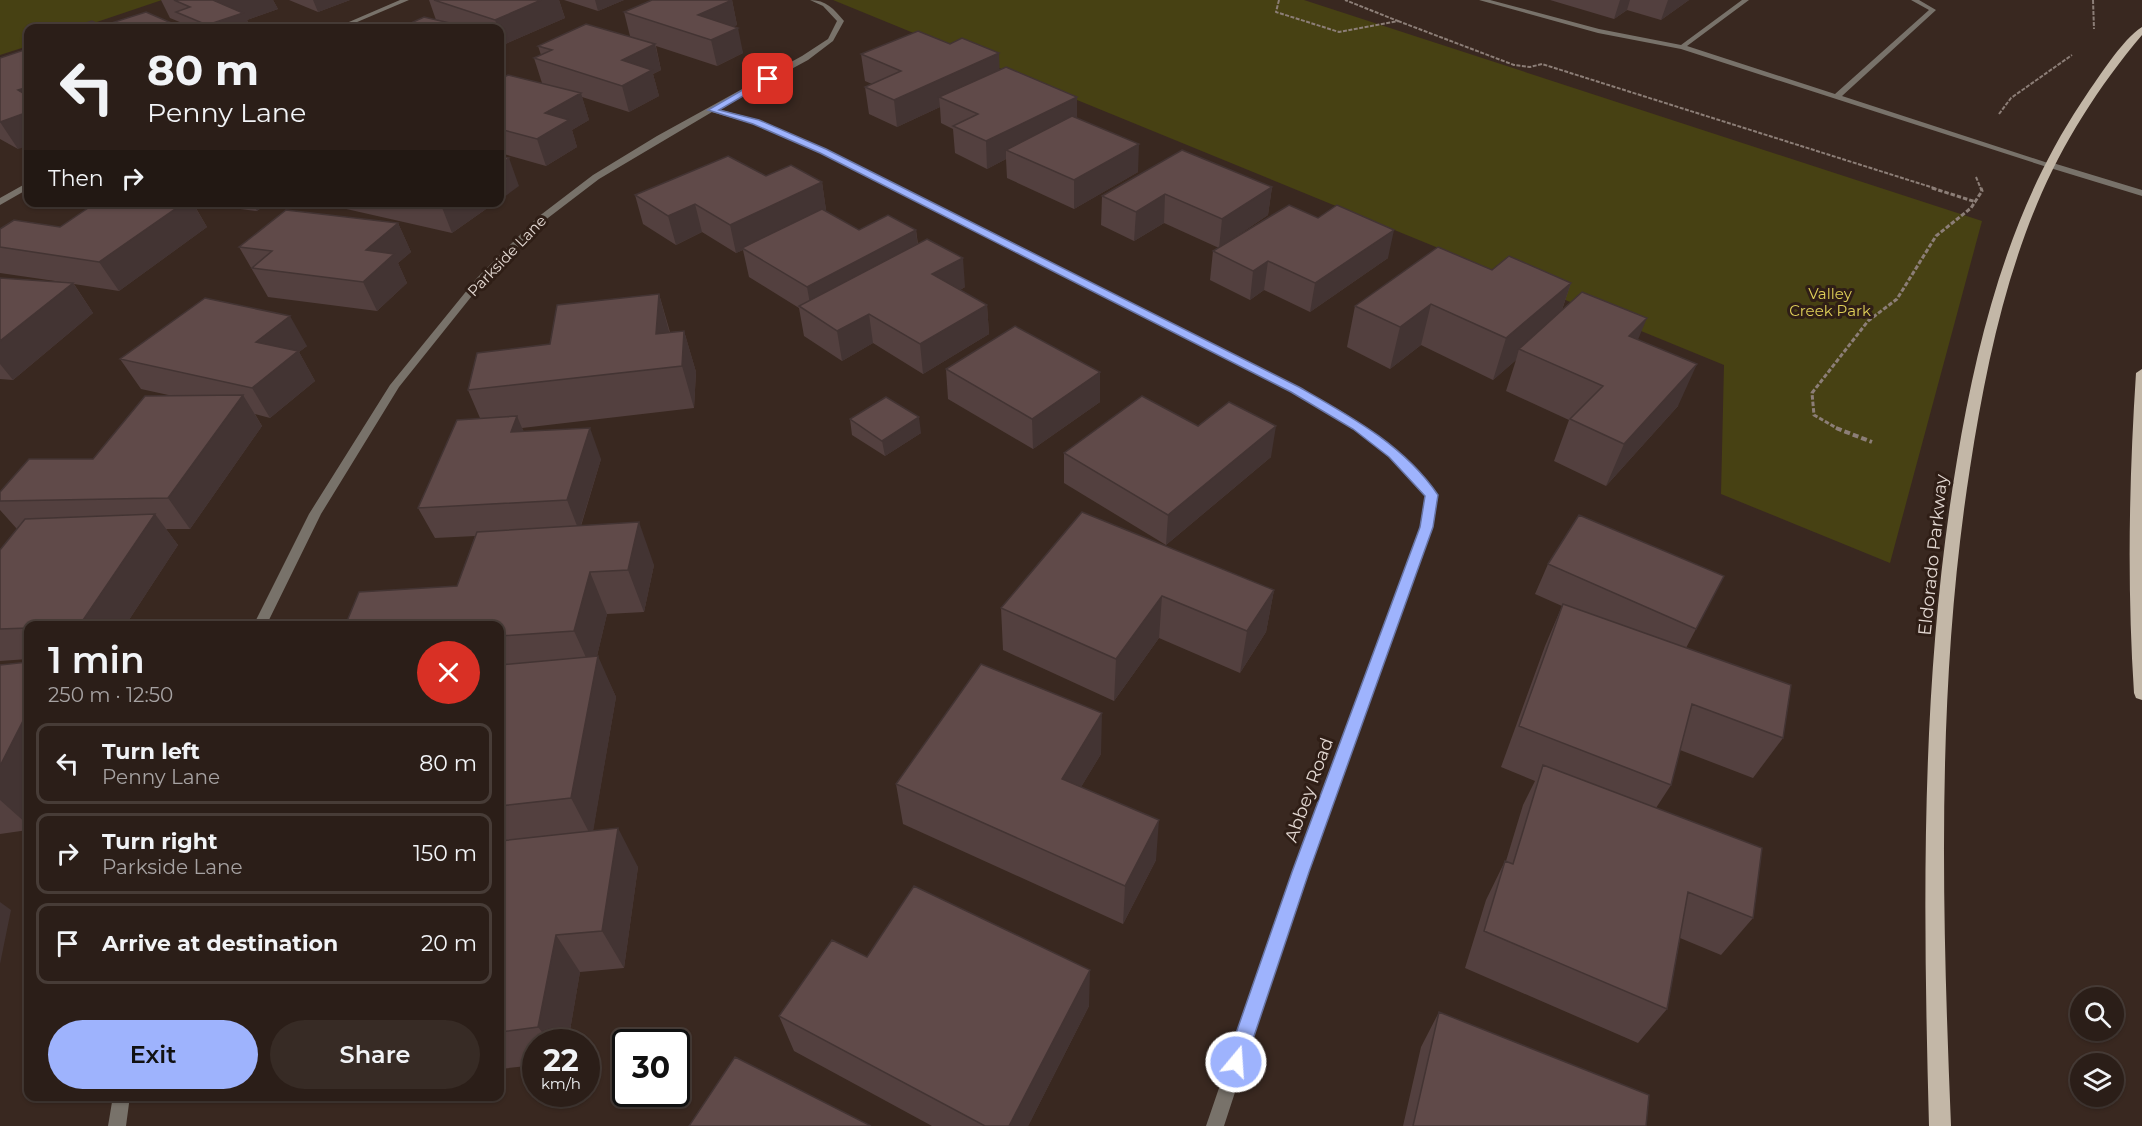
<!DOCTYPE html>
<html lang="en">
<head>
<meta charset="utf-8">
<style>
  :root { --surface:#2b1e18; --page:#372b25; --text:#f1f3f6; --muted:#a6a2a2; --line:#473c37; --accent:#9eb3fd }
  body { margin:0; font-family:Montserrat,sans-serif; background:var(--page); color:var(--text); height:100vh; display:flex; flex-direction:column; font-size:22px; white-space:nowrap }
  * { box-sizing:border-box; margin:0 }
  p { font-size:20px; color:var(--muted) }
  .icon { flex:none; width:33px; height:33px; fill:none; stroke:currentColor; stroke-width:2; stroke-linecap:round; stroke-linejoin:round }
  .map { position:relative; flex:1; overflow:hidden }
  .sheet { position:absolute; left:24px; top:621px; width:480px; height:480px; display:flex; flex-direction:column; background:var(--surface); border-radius:12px; box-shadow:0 2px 4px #0004,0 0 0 2px var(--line) }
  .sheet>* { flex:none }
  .hud { position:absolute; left:24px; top:24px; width:480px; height:183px; border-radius:12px; box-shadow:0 2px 4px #0004,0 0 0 2px var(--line); background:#2b1e18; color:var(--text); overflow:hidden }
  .buttons { position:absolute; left:2070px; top:987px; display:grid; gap:12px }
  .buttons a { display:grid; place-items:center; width:54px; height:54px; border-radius:50%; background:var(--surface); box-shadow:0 2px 4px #0004,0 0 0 2px var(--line); font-size:30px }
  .speed { position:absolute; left:522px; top:1029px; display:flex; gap:12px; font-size:30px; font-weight:700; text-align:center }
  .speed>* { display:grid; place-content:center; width:78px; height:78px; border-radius:50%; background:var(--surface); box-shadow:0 2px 4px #0004,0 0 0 2px var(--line); line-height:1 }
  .speed small { font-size:15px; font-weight:400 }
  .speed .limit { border:3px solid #111; border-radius:9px; background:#fff; color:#111 }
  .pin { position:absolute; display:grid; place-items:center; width:51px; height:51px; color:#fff; margin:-26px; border-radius:12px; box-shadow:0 3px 9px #0006 }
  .me { position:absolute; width:66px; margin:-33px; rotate:18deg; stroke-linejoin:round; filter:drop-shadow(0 0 4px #0008) }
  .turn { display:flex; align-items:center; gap:21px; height:126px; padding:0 24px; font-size:27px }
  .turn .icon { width:78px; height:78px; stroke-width:2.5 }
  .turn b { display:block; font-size:42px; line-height:51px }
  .then { display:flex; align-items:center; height:57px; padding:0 24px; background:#0003; gap:12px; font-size:22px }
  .round { display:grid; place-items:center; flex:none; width:63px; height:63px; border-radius:32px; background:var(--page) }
  .headline { display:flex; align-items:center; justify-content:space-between; height:102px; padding:0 24px }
  h1 { font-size:36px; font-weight:600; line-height:45px }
  .cta { display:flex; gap:12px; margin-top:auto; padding:12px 24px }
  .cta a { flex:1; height:69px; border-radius:36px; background:var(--accent); color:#111; font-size:24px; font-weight:600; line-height:69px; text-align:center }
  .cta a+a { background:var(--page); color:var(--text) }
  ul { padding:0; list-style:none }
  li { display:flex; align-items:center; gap:18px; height:81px; margin:0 12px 9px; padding:0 12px; border:3px solid var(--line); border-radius:12px }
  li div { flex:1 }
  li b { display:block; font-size:22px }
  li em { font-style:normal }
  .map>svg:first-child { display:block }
  .green { fill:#474113 }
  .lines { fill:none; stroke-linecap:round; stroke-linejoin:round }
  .path-far2 { stroke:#8c7e77; stroke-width:2; stroke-dasharray:4 1.5; stroke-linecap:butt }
  .path-far1 { stroke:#8c7e77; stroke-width:3; stroke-dasharray:4.5 2; stroke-linecap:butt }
  .path { stroke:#8c7e77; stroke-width:4; stroke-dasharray:6 3; stroke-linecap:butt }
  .lane { fill:#78726a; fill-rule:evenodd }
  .street { fill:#78726a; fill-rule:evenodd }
  .primary { fill:#c3b7a7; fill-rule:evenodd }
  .wall { fill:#53403f }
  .shaded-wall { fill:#433433 }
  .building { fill:#604a49; stroke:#433433; stroke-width:1.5 }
  .route { fill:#9eb3fd; stroke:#6774a4; stroke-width:1.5 }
  .labels { text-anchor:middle; stroke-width:6; stroke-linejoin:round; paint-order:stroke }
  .far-street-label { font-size:15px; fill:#e3d8d2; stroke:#2f1e16 }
  .far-park-label { font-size:15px; fill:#dfcf58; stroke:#2f1e16 }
  .street-label { font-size:18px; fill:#e3d8d2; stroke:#2f1e16 }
</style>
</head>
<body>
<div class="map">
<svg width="2142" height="1126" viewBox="0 0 2142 1126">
  <rect width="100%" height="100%" fill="#392820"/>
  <path class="green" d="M0,0H162L79,28H28V46L0,55Z
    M833,0H1304L1982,221L1890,563L1721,494L1724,365Z"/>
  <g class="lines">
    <path class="path-far2" d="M1279,0L1276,12L1339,32L1398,21L1345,0
      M2093,0L2094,29
      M1398,21L1514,65L1530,67L1542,64L1937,189
      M1999,114L2011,98L2072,55
      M1976,177L1981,189"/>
    <path class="path-far1" d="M1932,188L1976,202
      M1840,430L1814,415L1812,393L1868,321L1897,299L1936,236L1971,208L1982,191L1981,188"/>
    <path class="path" d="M1836,428L1872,442"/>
    <path class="lane" d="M1479,0H1490L1599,29L1681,45L1742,0H1749L1687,46L1835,94L1929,10L1911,0H1919L1936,10L1842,96L2054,165L2047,167L1681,49L1598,33Z"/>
    <path class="street" d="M400,0H409L343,28H335Z
      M810,0C826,0 834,9 844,21L833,41L808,60L718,109L759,120L826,149L1299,387C1349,417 1402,446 1437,495L1433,527L1307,872L1224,1126H1206L1293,872L1421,527L1425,496L1390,457L1353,428L1291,391L820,153L753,124L712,112L599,179L544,221L483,282L399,387L321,514L266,626H253L309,514L390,385L477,278L538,217L593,175L657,136L802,56L828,39L837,21L823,6Z
      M2047,163H2053L2142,190V196L2047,167Z
      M25,184H28V189L0,205V198Z
      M113,1096H130L126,1126H108Z"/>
    <path class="primary" d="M2142,27V35C2099,86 2063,142 2037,204C2002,288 1984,378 1970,468C1936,686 1942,906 1951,1126H1929C1923,903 1920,680 1957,460C1978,335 2010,210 2081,103C2094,84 2123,38 2142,27Z
      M2142,369V700L2136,698L2134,693C2127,586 2129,480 2136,373Z"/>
  </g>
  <path class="wall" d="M161,0H273L278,9L247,20L251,28H185L182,23L170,18Z
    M289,0H350L318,12Z
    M429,0H559L565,18L503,45L500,44V28H400L436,20Z
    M564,0H624L598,11Z
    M732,0L737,25L734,26L743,53L717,66L656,46L661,70L653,74L659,96L629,112L582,97L589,120L572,130L577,147L546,166L500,153V79L542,83L534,58L541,55L538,46L630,36L624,12Z
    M1550,0H1689L1661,20L1627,10L1614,19Z
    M861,54L999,70L1077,118L1138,172L1074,209L1007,178L1006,159L987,169L955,153L953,129L941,123L940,107L897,127L869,114L865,87L872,84L865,81Z
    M0,58L18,149L0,139Z
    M766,176L822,182L826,210L825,211L859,230H916L918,244L965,287L960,290L987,305L989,334L923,374L873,343L842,361L804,336L799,308L749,277L743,250L736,253L702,232L676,245L643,224L635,195Z
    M1272,187L1268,215L1219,248L1164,223L1134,241L1101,225L1102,196Z
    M97,202H269L257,211L193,203L207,227L119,291L74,284L93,313L13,380L0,379V278L62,282L0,273V229L60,227Z
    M339,202H496L452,233L342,208Z
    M398,223L411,252L398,263L407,283L377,311L268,297L239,247Z
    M1213,251L1388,258L1310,312L1264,290L1250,300L1210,280Z
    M1492,270L1571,283L1562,310L1638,340L1678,406L1606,486L1554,461L1569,420L1506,391L1516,360L1493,380L1421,345L1390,369L1347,347L1355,306Z
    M659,294L670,332L684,331L696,372L694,408L522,428L524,432L601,459L581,526L654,565L644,612L607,614L597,656L616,697L593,830L638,867L624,968L580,972L568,1042H536V1065L500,1069V626L457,586L475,536L435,538L418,508L480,418L468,390L550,344Z
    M307,346L299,352L315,381L270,418L255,414L262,426L190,529H166L178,545L125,626H28V659L0,661V550L17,529L0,510V492L93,459L173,396L141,389L120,359Z
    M946,369L1100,402L1033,449L948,399Z
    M850,419L921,433L885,456L852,435Z
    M1064,453L1271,457L1166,545L1064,483Z
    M1082,512L1274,590L1266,632L1240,673L1159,638L1114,701L1003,650L1001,608Z
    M1548,564L1696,629L1686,648L1783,738L1753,778L1680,750L1671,785L1656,808L1753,918L1721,955L1680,938L1667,1009L1638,1043L1465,968L1486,900L1505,861H1506L1523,805L1535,781L1501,767L1545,646L1562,606L1535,594Z
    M28,662V830L0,834V665Z
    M1101,754L1081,787L1156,860L1123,924L903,824L896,784Z
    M867,957L1089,1006L1028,1126H932L794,1051L779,1016Z
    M1439,1012L1646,1126H1403L1421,1047Z"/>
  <path class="shaded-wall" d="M219,0H273L278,9L247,20L251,28H209L207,25L215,1Z
    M313,0H350L318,12Z
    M541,0H559L565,18L503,45L500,33V28H498L495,20Z
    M595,0H624L598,11Z
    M732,0L737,25L707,39L698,15Z
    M1620,0H1630L1627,10L1614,19Z
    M1668,0H1689L1661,20Z
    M738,28L743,53L717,66L711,40Z
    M655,44L661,70L653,74L659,96L629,112L622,86V60Z
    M999,53L1000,79L939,97L940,107L897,127L894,100Z
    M28,87V106L18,90Z
    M581,93L589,120L572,130L577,147L546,166L537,139L545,113Z
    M1077,97V123L1006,150V159L987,169L986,141Z
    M28,112V146L18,149L0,122Z
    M1139,144L1138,172L1074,209V180Z
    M509,158L519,186L500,200V165Z
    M822,182L826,210L745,249L742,248L743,250L736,253L730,225Z
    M1272,187L1268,215L1219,248L1222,219Z
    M1165,194L1164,223L1134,241L1136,212Z
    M185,202H192L207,227L119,291L99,262Z
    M252,202H269L257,211Z
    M444,202H496L452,233L441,205Z
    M695,204L702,232L676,245L668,216Z
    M398,223L411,252L398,263L407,283L377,311L363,282L366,250Z
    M916,230L919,259L812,315L807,287Z
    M1394,230L1388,258L1310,312L1315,283Z
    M963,258L965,287L935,304L932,274Z
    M1268,261L1264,290L1250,300L1253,271Z
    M73,283L93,313L13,380L0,364V341Z
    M1571,283L1557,324L1519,349L1516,360L1493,380L1506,338Z
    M659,294L670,335L656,334Z
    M1431,304L1421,345L1390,369L1400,327Z
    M987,305L989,334L923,374L920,344Z
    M869,314L873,343L842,361L837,331Z
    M290,316L307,346L299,352L315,381L270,418L252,388L256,342Z
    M1647,318L1630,359L1629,336Z
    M684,331L696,372L694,408L682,366Z
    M1697,364L1678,406L1606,486L1624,444Z
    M1100,372V402L1033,449L1032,419Z
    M243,395L262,426L190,529L168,498Z
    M517,416L530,447L511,432Z
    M919,417L921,433L885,456L882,441Z
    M1276,426L1271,457L1166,545L1168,515Z
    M590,428L601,459L579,531L567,500Z
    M155,514L178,545L125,626H79Z
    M639,522L654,565L644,612L628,570Z
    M590,572L607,614L593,673L574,631Z
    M1274,590L1266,632L1240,673L1247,631Z
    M1162,596L1159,638L1114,701L1116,659Z
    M598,656L616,697L592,838L571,798Z
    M28,711V825L0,800V766Z
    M1102,713L1101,754L1062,819V779Z
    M1159,820L1156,860L1123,924L1125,886Z
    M618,828L638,867L624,968L602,931Z
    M0,902L11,910L0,964Z
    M556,935L580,972L568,1042H550L538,1027Z
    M1090,970L1089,1006L1028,1126H1009Z"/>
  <path class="building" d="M174,0H219L215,1L243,13L207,25L176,12L190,7Z
    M434,0H541L495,20Z
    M652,0H732L698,15L738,28L711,40L624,12Z
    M146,12L183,28H70L92,21L102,26Z
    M424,17L471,28H400Z
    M586,24L655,44L622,60L652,70L622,86L534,58L552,50L538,46Z
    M918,31L950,44L962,38L999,53L894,100L865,87L901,71L861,54Z
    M27,49L28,50V87L18,90L28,96V112L0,122V58Z
    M1006,67L1077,97L986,141L953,126L978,114L939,97Z
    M508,75L581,93L545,113L569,120L537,139L500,129V79Z
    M1072,116L1139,144L1074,180L1006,150Z
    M1182,150L1272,187L1222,219L1165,194L1136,212L1102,196Z
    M500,156L509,158L500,165Z
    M728,156L766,176L791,165L822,182L730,225L695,204L668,216L635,195Z
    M97,202H185L99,262L0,247V229L14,220L60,227Z
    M430,202H444L441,205Z
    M1289,205L1318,218L1337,205L1394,230L1315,283L1268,261L1253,271L1213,251Z
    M822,209L859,230L888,215L916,230L807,287L742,248Z
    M286,210L398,223L366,250L394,254L363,282L252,268L272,251L239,247Z
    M927,239L963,258L932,274L987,305L920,344L869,314L837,331L799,306Z
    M1438,247L1492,270L1509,256L1571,283L1506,338L1431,304L1400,327L1355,306Z
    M0,278L73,283L0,341Z
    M1582,292L1647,318L1629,336L1697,364L1624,444L1570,419L1603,386L1519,349Z
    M659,294L656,334L684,331L682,366L468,390L477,353L550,344L557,305Z
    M205,298L290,316L256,342L298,351L252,388L120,359Z
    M1015,326L1100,372L1032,419L946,369Z
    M243,395L168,498L0,501V492L29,459H93L145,396Z
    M1142,396L1198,426L1229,402L1276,426L1168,515L1064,453Z
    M886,397L919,417L882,441L850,419Z
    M517,416L511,432L590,428L567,500L418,508L457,420Z
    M1082,512L1274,590L1247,631L1162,596L1116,659L1001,608Z
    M155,514L79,626H28V628L0,629V550L25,519Z
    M1579,515L1724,576L1696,629L1548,564Z
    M639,522L628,570L590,572L574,631L500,636V626H345L359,592L457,586L477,532Z
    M1563,604L1791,685L1783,738L1692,704L1671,785L1519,726Z
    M598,656L571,798L500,806V665Z
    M28,662V711L0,766V665Z
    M981,664L1102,713L1062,779L1159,820L1125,886L896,784Z
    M1543,765L1762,848L1753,918L1688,892L1667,1009L1484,931L1505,861L1513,864Z
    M618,828L602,931L556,935L538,1027L500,1032V841Z
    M914,886L1090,970L1009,1126H985L779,1016L832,940L867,957Z
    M1439,1012L1649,1095L1646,1126H1413Z
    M735,1057L871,1126H689Z"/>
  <path class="route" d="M765,77L772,79L719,110L759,120L826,149L1299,387C1350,416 1404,445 1438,495L1433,527L1309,872L1243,1069L1236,1072L1229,1069L1226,1062L1292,872L1420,527L1425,496L1389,457L1353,429L1291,392L820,153L753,124L708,110Z"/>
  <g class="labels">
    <g class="far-street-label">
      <text transform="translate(507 256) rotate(-46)" y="5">Parkside Lane</text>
    </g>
    <g class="far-park-label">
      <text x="1830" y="299">Valley<tspan x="1830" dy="17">Creek Park</tspan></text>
    </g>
    <g class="street-label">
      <text transform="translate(1933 555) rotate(-84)" y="6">Eldorado Parkway</text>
      <text transform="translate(1309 790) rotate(-70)" y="6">Abbey Road</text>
    </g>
  </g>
</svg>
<div class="buttons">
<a><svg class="icon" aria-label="search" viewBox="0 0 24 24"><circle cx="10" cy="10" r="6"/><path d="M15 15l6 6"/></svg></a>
<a><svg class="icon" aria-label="layers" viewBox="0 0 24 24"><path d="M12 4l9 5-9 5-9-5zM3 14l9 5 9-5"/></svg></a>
</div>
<div class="speed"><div>22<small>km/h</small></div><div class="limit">30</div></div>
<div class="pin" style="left:768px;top:79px;background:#d93025"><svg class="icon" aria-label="arrive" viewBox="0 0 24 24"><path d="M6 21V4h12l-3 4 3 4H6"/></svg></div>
<svg class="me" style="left:1236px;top:1062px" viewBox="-20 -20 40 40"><circle r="17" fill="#9eb3fd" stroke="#fff" stroke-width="3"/><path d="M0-11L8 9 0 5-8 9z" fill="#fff"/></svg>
<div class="hud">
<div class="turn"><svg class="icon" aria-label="left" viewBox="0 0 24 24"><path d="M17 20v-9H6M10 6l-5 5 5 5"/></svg><div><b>80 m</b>Penny Lane</div></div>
<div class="then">Then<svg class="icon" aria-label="right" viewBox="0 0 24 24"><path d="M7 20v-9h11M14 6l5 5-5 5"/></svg></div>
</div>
<section class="sheet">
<div class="headline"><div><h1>1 min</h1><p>250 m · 12:50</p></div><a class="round" style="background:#d93025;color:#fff"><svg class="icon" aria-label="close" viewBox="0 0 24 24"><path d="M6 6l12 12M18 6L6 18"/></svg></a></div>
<ul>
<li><svg class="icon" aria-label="left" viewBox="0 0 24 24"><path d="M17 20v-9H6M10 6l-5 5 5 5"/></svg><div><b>Turn left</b><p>Penny Lane</p></div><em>80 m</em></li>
<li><svg class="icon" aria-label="right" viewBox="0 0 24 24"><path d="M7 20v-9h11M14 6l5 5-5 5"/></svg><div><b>Turn right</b><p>Parkside Lane</p></div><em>150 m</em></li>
<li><svg class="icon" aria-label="arrive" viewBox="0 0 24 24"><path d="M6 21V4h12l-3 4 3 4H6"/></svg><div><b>Arrive at destination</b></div><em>20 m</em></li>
</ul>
<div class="cta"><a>Exit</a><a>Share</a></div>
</section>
</div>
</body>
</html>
